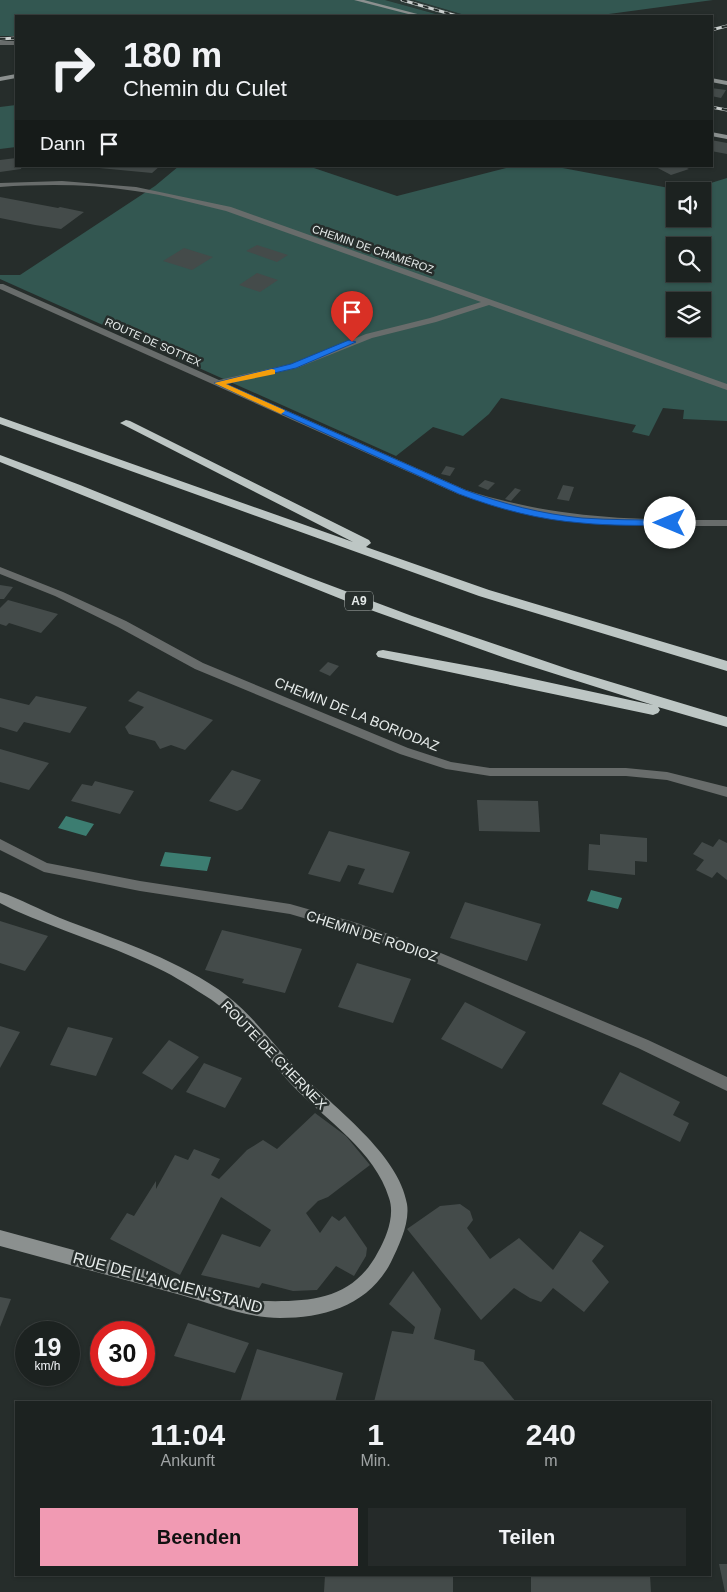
<!DOCTYPE html>
<html lang="de">
<head>
<meta charset="utf-8">
<style>
  :root { --surface:#1c2220; --page:#252a29; --text:#f1f3f6; --muted:#a0a4a5; --line:#3a3f3e; --accent:#f19ab3 }
  body { margin:0; font-family:Helvetica,sans-serif; background:var(--page); color:var(--text); height:100vh; display:flex; flex-direction:column; font-size:19px; white-space:nowrap }
  * { box-sizing:border-box; margin:0 }
  p { font-size:16px; color:var(--muted) }
  .icon { flex:none; width:28px; height:28px; fill:none; stroke:currentColor; stroke-width:2; stroke-linecap:round; stroke-linejoin:round }
  .map { position:relative; flex:1; overflow:hidden }
  .details { position:absolute; left:15px; top:1401px; width:696px; height:175px; display:flex; flex-direction:column; background:var(--surface); border-radius:0px; box-shadow:0 1px 4px #0004,0 0 0 1px var(--line) }
  .details>* { flex:none }
  .top-card { position:absolute; left:15px; top:15px; width:698px; height:152px; border-radius:0px; box-shadow:0 1px 4px #0004,0 0 0 1px var(--line); background:#1c2220; color:var(--text); overflow:hidden }
  .controls { position:absolute; left:666px; top:182px; display:grid; gap:10px }
  .controls a { display:grid; place-items:center; width:45px; height:45px; border-radius:0px; background:var(--surface); box-shadow:0 1px 4px #0004,0 0 0 1px var(--line); font-size:25px }
  .speed { position:absolute; left:15px; top:1321px; display:flex; gap:10px; font-size:25px; font-weight:700; text-align:center }
  .speed>* { display:grid; place-content:center; width:65px; height:65px; border-radius:50%; background:var(--surface); box-shadow:0 1px 4px #0004,0 0 0 1px var(--line); line-height:1 }
  .speed small { font-size:12px; font-weight:400 }
  .speed .limit { border:8px solid #d22; background:#fff; color:#111 }
  .pin { position:absolute; display:grid; place-items:center; width:42px; height:42px; color:#fff; margin:-51px -21px; border-radius:50% 50% 50% 0; rotate:-45deg; box-shadow:0 0 5px #0007 }
  .pin .icon { rotate:45deg }
  .me { position:absolute; width:55px; margin:-28px; rotate:270deg; stroke-linejoin:round; filter:drop-shadow(0 0 4px #0008) }
  .turn { display:flex; align-items:center; gap:18px; height:105px; padding:0 25px; font-size:22px }
  .turn .icon { width:65px; height:65px; stroke-width:2.5 }
  .turn b { display:block; font-size:35px; line-height:42px }
  .then { display:flex; align-items:center; height:48px; padding:0 25px; background:#0003; gap:10px; font-size:19px }
  .eta { display:flex; justify-content:space-evenly; align-items:center; height:85px; text-align:center }
  .eta b { font-size:30px; font-weight:600; line-height:35px }
  .button { display:flex; gap:10px; margin-top:auto; padding:10px 25px }
  .button a { flex:1; height:58px; border-radius:0px; background:var(--accent); color:#111; font-size:20px; font-weight:600; line-height:58px; text-align:center }
  .button a+a { background:var(--page); color:var(--text) }
  .map>svg:first-child { display:block }
  .built { fill:#2a3835 }
  .green { fill:#335751; fill-rule:evenodd }
  .water { fill:#3c7d71 }
  .building { fill:#444b4a }
  .lines { fill:none; stroke-linecap:round; stroke-linejoin:round }
  .street { fill:#686c6b; fill-rule:evenodd }
  .secondary { fill:#8b908f; fill-rule:evenodd }
  .highway { fill:#bdc6c4; fill-rule:evenodd }
  .rail-casing { stroke:#c9cecd; stroke-width:3 }
  .rail { stroke:#262d2b; stroke-width:2; stroke-dasharray:5.5; stroke-linecap:butt }
  .route { fill:#1a73e8; stroke:#114b97 }
  .slow { fill:#f59e0b }
  .labels { text-anchor:middle; stroke-width:5; stroke-linejoin:round; paint-order:stroke }
  .far-street-label { font-size:11px; fill:#e6ebea; stroke:#262d2b }
  .shield { fill:#262d2b; stroke:#acb2b1; stroke-width:1 }
  .shield-label { font-size:12px; font-weight:bold; fill:#e6ebea }
  .street-label { font-size:14px; fill:#e6ebea; stroke:#262d2b }
  .near-street-label { font-size:16px; fill:#e6ebea; stroke:#262d2b }
</style>
</head>
<body>
<div class="map">
<svg width="727" height="1592" viewBox="0 0 727 1592">
  <rect width="100%" height="100%" fill="#262d2b"/>
  <path class="built" d="M385,0H414L468,16H443Z"/>
  <path class="green" d="M0,0H385L443,16H16V36H0Z
    M414,0H713L594,16H468Z
    M16,105V147L0,149V107Z
    M179,166H308L397,196L514,166H552L685,191L727,178V421L683,419L684,410L663,408L649,436L632,432L636,425L501,398L489,414L463,436L433,427L396,456L0,279V275H20L155,186ZM675,191H702V219H675ZM675,246H702V274H675ZM675,301H702V329H675Z"/>
  <path class="water" d="M66,816L94,824L86,836L58,828Z
    M165,852L211,857L207,871L160,866Z
    M591,890L622,898L618,909L587,901Z"/>
  <path class="building" d="M711,88L726,90L721,98L711,96Z
    M711,140L727,143V154L711,151Z
    M16,158V166H22L21,169L0,172V160Z
    M78,166H160L152,173Z
    M654,166H683L689,169L671,175Z
    M0,197L58,208L60,207L84,212L61,229L35,225L0,218Z
    M257,245L288,255L277,262L246,251Z
    M184,248L213,257L192,270L163,261Z
    M257,273L278,280L260,292L239,285Z
    M446,466L455,468L450,476L441,474Z
    M485,480L495,483L488,490L478,486Z
    M563,485L574,487L569,501L557,499Z
    M515,488L521,490L511,501L505,499Z
    M0,585L13,587L4,599H0Z
    M8,600L58,614L41,633L9,623L6,626L0,624V608Z
    M328,662L339,666L330,676L319,671Z
    M138,691L213,720L185,750L171,745L160,749L155,741L129,734L125,727L144,707L128,701Z
    M36,696L87,707L70,733L24,722L17,732L0,727V698L29,705Z
    M0,749L49,763L29,790L0,782Z
    M232,770L261,780L242,809L237,811L209,801Z
    M95,781L134,791L120,814L71,801L82,784L92,786Z
    M477,800L538,801L540,832L479,831Z
    M329,831L410,852L393,893L358,884L365,869L348,865L340,882L308,874Z
    M600,834L647,838V862L635,861V875L588,870L589,844L600,845Z
    M719,839L727,843V880L717,872L712,878L696,870L704,860L693,854L702,842L713,847Z
    M465,902L541,924L527,961L450,938Z
    M0,921L48,936L25,971L0,963Z
    M222,930L302,949L285,993L242,983L244,979L205,970Z
    M357,963L411,979L393,1023L338,1007Z
    M465,1002L526,1032L502,1069L441,1039Z
    M0,1026L20,1032L0,1068Z
    M68,1027L113,1038L96,1076L50,1065Z
    M169,1040L199,1057L172,1090L142,1073Z
    M204,1063L242,1078L225,1108L186,1092Z
    M620,1072L680,1102L673,1115L689,1123L680,1142L602,1104Z
    M315,1113L346,1136L370,1165L328,1197L318,1201L306,1213L320,1233L332,1216L339,1221L345,1216L367,1248L366,1256L354,1276L336,1266L317,1290L293,1291L262,1283L259,1288L201,1275L222,1234L260,1247L271,1230L221,1197L180,1275L110,1239L127,1213L134,1216L156,1181V1189L175,1155L188,1160L194,1149L220,1159L211,1175L219,1179L247,1150L263,1140L277,1149Z
    M460,1204L470,1211L473,1220L467,1228L490,1259L519,1238L553,1270L580,1231L604,1246L592,1261L609,1282L584,1312L553,1288L541,1302L530,1298L514,1288L481,1320L407,1229L440,1206Z
    M413,1271L441,1309L434,1339L475,1350L474,1360L483,1362L516,1402H374L392,1331L413,1334L415,1327L389,1304Z
    M0,1297L11,1299L0,1327Z
    M188,1323L249,1343L235,1373L174,1356Z
    M257,1349L343,1373L335,1402H240Z
    M719,1564H727V1592H725Z
    M325,1575H453V1592H324Z
    M531,1575H650L651,1592H531Z"/>
  <g class="lines">
    <path class="street" d="M0,41H16V45H0Z
      M62,181L136,187L231,207L727,384V390L489,305L436,322L372,338L297,368L227,384L466,490C556,519 633,520 727,520V526C661,526 594,527 529,514C505,509 482,502 458,494L0,289V284H3L219,380L291,364L366,334L430,318L481,302L226,211C196,204 166,195 135,191C90,184 45,184 0,187V183Z
      M0,567L63,592L126,621L203,663L408,748L451,762L490,768H626L667,772L727,787V797L667,780L626,776H490L446,769L400,754L195,669L118,627L55,596L0,574Z
      M0,839L47,863L140,881L290,904L357,923L436,951L648,1040L727,1077V1091L638,1048L426,959L355,933L290,914L140,891L44,872L0,850Z"/>
    <path class="secondary" d="M354,0H364L425,16H416Z
      M16,74V78L0,81V77Z
      M711,78L727,81V85L711,82Z
      M711,132L727,135V139L711,136Z
      M0,892C21,899 40,910 60,918C114,939 169,956 218,989C249,1010 273,1044 299,1072C333,1107 399,1154 407,1204C410,1223 399,1245 391,1262C369,1305 325,1318 280,1318C247,1318 213,1304 181,1295C121,1279 60,1262 0,1246V1230L261,1301C310,1302 353,1300 378,1252C387,1236 395,1215 389,1198C375,1151 326,1120 294,1087C266,1058 238,1015 204,995C187,984 169,973 151,965C106,944 59,930 14,910L0,903Z"/>
    <path class="highway" d="M0,417L353,542L120,423L126,420L130,421L369,540L371,543L366,547L489,590L727,661V671L479,596L0,424Z
      M0,455L80,485L308,577L412,616L571,670L727,717V727L658,707L660,710L658,713L653,715L378,657L376,654L378,651L383,650L492,670L653,705L508,659L351,603L0,462Z"/>
    <defs>
      <path id="rail" d="M402,0L457,16
        M711,30L727,26
        M0,39L16,38
        M711,107L727,110"/>
    </defs>
    <use href="#rail" class="rail-casing"/>
    <use href="#rail" class="rail"/>
  </g>
  <path class="route" d="M349,340L356,342L296,368L226,384L465,490C503,504 542,514 582,518C611,520 641,520 670,520L675,523L670,526C641,525 611,526 582,523C540,520 498,509 459,494L214,383L291,364Z"/>
  <path class="slow" d="M272,369L275,370V374L226,384L284,410L285,411L281,414L214,383Z"/>
  <g class="labels">
    <g class="far-street-label">
      <text transform="translate(373 249) rotate(19)" y="4">CHEMIN DE CHAMÉROZ</text>
      <text transform="translate(153 342) rotate(24)" y="4">ROUTE DE SOTTEX</text>
    </g>
    <rect class="shield" x="345" y="591.5" width="28" height="19" rx="4"/>
    <g class="shield-label">
      <text x="359" y="605">A9</text>
    </g>
    <g class="street-label">
      <text transform="translate(357 714) rotate(22)" y="5">CHEMIN DE LA BORIODAZ</text>
      <text transform="translate(372 936) rotate(18)" y="5">CHEMIN DE RODIOZ</text>
      <text transform="translate(274 1055) rotate(46)" y="5">ROUTE DE CHERNEX</text>
    </g>
    <g class="near-street-label">
      <text transform="translate(168 1282) rotate(15)" y="6">RUE DE L'ANCIEN-STAND</text>
    </g>
  </g>
</svg>
<div class="controls">
<a><svg class="icon" aria-label="sound" viewBox="0 0 24 24"><path d="M4 9h4l5-4v14l-5-4H4zM17 9q2 3 0 6"/></svg></a>
<a><svg class="icon" aria-label="search" viewBox="0 0 24 24"><circle cx="10" cy="10" r="6"/><path d="M15 15l6 6"/></svg></a>
<a><svg class="icon" aria-label="layers" viewBox="0 0 24 24"><path d="M12 4l9 5-9 5-9-5zM3 14l9 5 9-5"/></svg></a>
</div>
<div class="speed"><div>19<small>km/h</small></div><div class="limit">30</div></div>
<div class="pin" style="left:352px;top:342px;background:#d93025"><svg class="icon" aria-label="arrive" viewBox="0 0 24 24"><path d="M6 21V4h12l-3 4 3 4H6"/></svg></div>
<svg class="me" style="left:670px;top:523px" viewBox="-20 -20 40 40"><circle r="19" fill="#fff"/><path d="M0-13L10 11 0 6-10 11z" fill="#1a73e8"/></svg>
<div class="top-card">
<div class="turn"><svg class="icon" aria-label="right" viewBox="0 0 24 24"><path d="M7 20v-9h11M14 6l5 5-5 5"/></svg><div><b>180 m</b>Chemin du Culet</div></div>
<div class="then">Dann<svg class="icon" aria-label="arrive" viewBox="0 0 24 24"><path d="M6 21V4h12l-3 4 3 4H6"/></svg></div>
</div>
<section class="details">
<div class="eta">
<div><b>11:04</b><p>Ankunft</p></div>
<div><b>1</b><p>Min.</p></div>
<div><b>240</b><p>m</p></div>
</div>
<div class="button"><a>Beenden</a><a>Teilen</a></div>
</section>
</div>
</body>
</html>
